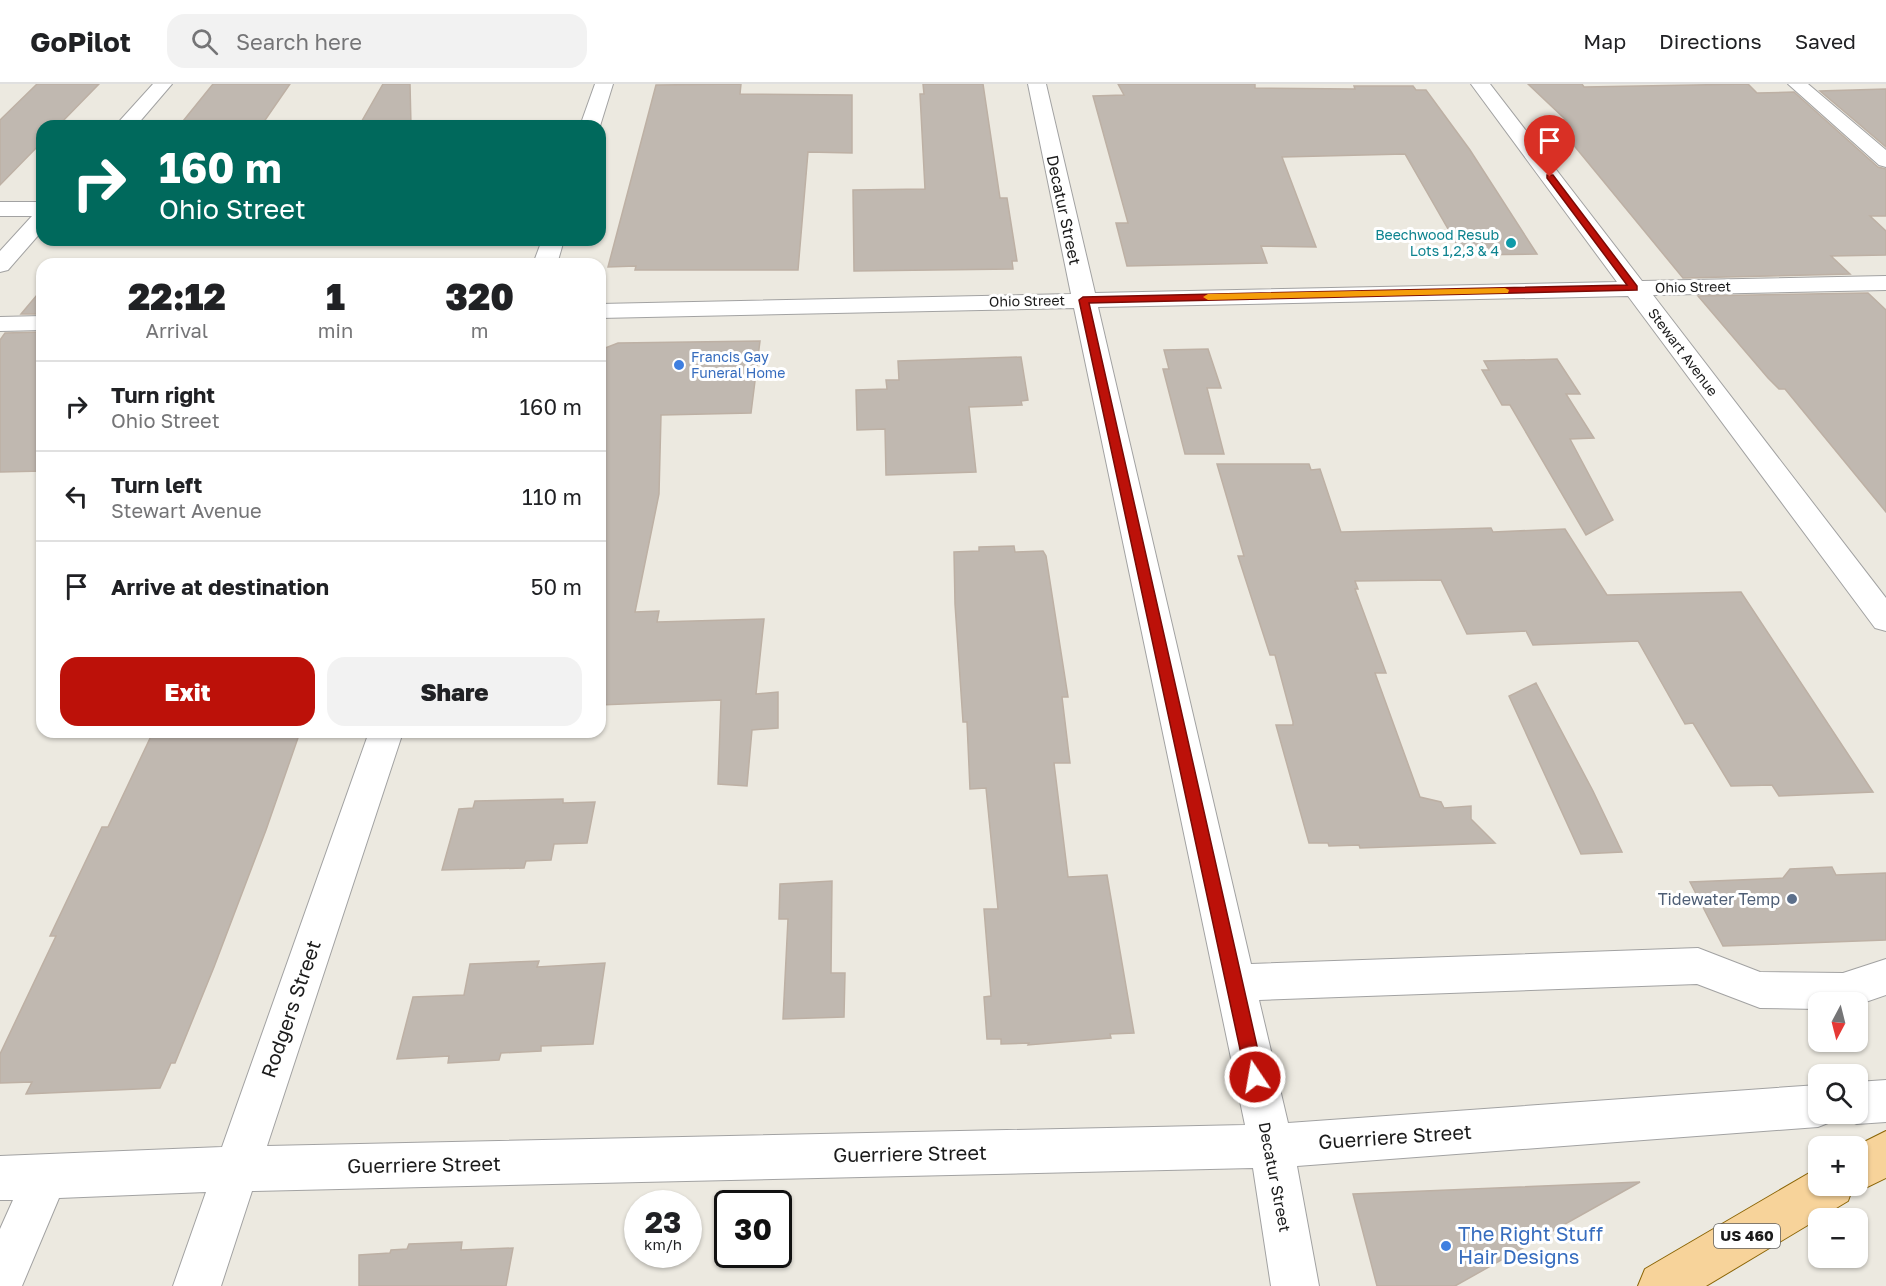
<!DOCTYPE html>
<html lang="en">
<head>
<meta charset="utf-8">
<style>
  :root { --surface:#fff; --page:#f2f2f2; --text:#202124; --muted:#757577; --line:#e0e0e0; --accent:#bc1109 }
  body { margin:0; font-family:"Golos Text",sans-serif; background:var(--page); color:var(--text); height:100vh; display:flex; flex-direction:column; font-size:22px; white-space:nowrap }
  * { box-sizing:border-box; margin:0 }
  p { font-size:20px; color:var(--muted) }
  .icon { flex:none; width:33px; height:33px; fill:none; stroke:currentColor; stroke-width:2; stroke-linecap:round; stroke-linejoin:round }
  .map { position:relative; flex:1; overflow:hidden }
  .sheet { position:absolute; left:36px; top:174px; width:570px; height:480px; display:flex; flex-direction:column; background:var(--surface); border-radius:18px; box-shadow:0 2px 4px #0004 }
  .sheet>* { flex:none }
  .guide { position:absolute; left:36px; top:36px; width:570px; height:126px; border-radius:18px; box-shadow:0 2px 4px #0004; background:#00695c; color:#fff; overflow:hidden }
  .needle { width:39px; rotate:187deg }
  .buttons { position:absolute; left:1808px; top:908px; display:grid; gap:12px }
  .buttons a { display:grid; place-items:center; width:60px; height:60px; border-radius:12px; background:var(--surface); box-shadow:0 2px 4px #0004; font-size:30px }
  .speed { position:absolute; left:624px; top:1106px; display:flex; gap:12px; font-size:30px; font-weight:700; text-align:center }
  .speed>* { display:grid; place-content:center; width:78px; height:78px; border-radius:50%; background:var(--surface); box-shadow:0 2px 4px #0004; line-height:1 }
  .speed small { font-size:15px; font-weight:400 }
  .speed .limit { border:3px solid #111; border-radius:9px; background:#fff; color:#111 }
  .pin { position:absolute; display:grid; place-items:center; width:51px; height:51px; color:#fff; margin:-62px -26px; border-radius:50% 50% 50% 0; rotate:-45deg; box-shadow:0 0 6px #0007 }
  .pin .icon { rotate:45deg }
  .me { position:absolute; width:66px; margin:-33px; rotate:348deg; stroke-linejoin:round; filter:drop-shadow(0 0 4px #0008) }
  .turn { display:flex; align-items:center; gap:21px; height:126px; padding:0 24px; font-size:27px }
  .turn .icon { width:78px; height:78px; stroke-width:2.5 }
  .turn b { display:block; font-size:42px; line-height:51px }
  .eta { display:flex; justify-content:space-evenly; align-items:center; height:102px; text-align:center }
  .eta b { font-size:36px; font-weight:800; line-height:42px }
  .primary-button { display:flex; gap:12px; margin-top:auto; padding:12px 24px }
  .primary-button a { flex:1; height:69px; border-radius:18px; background:var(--accent); color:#fff; font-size:24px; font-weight:800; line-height:69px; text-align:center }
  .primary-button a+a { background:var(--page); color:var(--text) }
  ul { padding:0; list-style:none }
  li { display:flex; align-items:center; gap:18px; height:90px; padding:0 24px; border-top:2px solid var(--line) }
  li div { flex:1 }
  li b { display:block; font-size:22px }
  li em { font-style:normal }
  header { display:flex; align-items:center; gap:36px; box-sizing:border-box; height:84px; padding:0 30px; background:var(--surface); border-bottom:2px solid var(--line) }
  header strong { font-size:28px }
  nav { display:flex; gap:33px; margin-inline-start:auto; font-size:21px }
  .search { width:420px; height:54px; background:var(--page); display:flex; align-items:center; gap:15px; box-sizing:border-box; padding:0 21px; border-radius:18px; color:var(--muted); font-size:22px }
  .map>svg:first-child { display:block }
  .building { fill:#c0b8b0; stroke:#bdb0a4; stroke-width:1.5 }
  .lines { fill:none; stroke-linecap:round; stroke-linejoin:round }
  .minor-casing { stroke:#a2a2a2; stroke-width:2 }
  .major-casing { stroke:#8b6506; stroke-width:2 }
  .minor { fill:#fff; fill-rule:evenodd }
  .major { fill:#f7d39a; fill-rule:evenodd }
  .route { fill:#bc1109; stroke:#7a0b06; stroke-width:1.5 }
  .slow { fill:#f59e0b }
  .culture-dot { fill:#0f9aa8; stroke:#fff; stroke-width:2 }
  .shop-dot { fill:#3f7fe0; stroke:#fff; stroke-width:2 }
  .service-dot { fill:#5c6f8a; stroke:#fff; stroke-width:2 }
  .labels { text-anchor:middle; stroke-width:6; stroke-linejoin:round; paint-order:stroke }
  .far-culture-label { font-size:14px; fill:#0d838f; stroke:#fff; text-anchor:end }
  .far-street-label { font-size:14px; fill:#1b1b1b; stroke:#fff }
  .far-shop-label { font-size:14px; fill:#366cbe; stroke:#fff; text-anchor:start }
  .shield { fill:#fff; stroke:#5f5f5f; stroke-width:1.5 }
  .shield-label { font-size:15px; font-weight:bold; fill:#1b1b1b }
  .street-label { font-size:16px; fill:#1b1b1b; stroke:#fff }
  .service-label { font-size:16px; fill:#4e5e75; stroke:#fff; text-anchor:end }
  .near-street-label { font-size:20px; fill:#1b1b1b; stroke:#fff }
  .near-shop-label { font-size:20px; fill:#366cbe; stroke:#fff; text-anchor:start }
</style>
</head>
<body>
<header>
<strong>GoPilot</strong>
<div class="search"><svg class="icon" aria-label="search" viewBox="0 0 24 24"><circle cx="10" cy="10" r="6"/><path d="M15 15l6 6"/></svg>Search here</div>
<nav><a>Map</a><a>Directions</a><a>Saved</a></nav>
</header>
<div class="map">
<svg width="1886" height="1202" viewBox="0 0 1886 1202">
  <rect width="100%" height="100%" fill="#ece9e0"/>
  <path class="building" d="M37,0H99L58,42H42V58L0,101V36Z
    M213,0H290L261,42H179Z
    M383,0H410L411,42H359Z
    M741,0L740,10L852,11V69L808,68L798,186H635L636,182L608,183L656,1Z
    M923,0H983L1000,114H1007L1017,177H1012L1013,185L854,187L853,106L925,105L920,10H924Z
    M1118,0H1255V4L1355,5L1354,2H1413L1416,6H1426L1470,66L1537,170L1463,171L1405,70L1282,73L1316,163L1261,162L1267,179L1127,182L1116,139H1128L1093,12L1124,11Z
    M1528,0H1582L1584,3L1748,0L1757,9L1794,8L1878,83L1886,85V132H1870L1886,147V171L1831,172L1850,190L1683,194L1553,36H1566Z
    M1886,5V63L1820,7Z
    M42,205V230H21Z
    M1868,209L1886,226V428L1785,305H1779L1768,294L1698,212Z
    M42,248V387L0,388V256L5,249Z
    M760,257L751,329L661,331L659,410L635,528L659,527L657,538L764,535L756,610L778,608V644L752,646L747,702L718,700L721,616L600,621V266L618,259Z
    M1208,265L1221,304H1207L1224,370H1185L1163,285H1169L1164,266Z
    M1021,273L1028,316L1021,317L1022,321L969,323L976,388L886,391L885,345L857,346L856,306L887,305L886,296H899L898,277Z
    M1557,275L1580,310H1566L1594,354L1570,355L1613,436L1586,451L1510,321H1502L1482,286H1489L1484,277Z
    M1217,380H1309L1311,386L1320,385L1341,448L1491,444L1493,448L1565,445L1607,511L1741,508L1873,708L1779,712L1772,701L1731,702L1693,639L1685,640L1638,557L1533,561L1526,547L1467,550L1441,496L1355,497L1358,505H1355L1386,589H1375L1420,713L1441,718L1444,724L1471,722V735L1495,759L1360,764L1359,761L1329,762L1328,759H1309L1276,641H1293V638L1275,571H1270L1238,472H1244Z
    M1014,462L1015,468L1043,467L1046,472L1068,613H1062L1070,679H1054L1068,793L1107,791L1134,949L1110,950L1111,954L1028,961L1029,959L1001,960V955H987L984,913L991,912L984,825H998L986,704L970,705L967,638H963L955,520L954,468L979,467V463Z
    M1536,599L1593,707L1622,768L1581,770L1509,612Z
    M153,648H300L266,746L214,883L175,979H171L160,1004L26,1010L32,998L0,999V970L56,852H50L102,743H108Z
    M563,715V719L595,718L587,759L554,760L551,776L526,777L524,784L442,786L459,725L473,724L475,717Z
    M1832,783L1836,791L1886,789V856L1723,862L1690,798L1783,794L1790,785Z
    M832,797L831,889H845L844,933L783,935L788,835H779L780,800Z
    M539,877L537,883L605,879L593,960L541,962V967L501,969L499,976L448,979L449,972L397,975L413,913L464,911L470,880Z
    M1640,1098L1455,1202H1377L1353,1110Z
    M462,1158L461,1166L513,1164L506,1202H359V1171L390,1169L391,1166L407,1165L409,1160Z"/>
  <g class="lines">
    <defs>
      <path id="minor" d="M153,0H172L136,42H115Z
        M595,0H613L600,42H580Z
        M1028,0H1046L1095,209L1617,198L1471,0H1490L1642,197L1886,192V206L1653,211L1886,514V547L1875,544L1628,212L1098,223L1251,880L1698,864L1760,888L1843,889L1886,875V911L1857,921V918H1818V925L1760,924L1697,900L1259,916L1288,1039L1818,1001V1029H1836L1833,1037L1818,1043L1297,1082L1319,1202H1271L1253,1084L252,1107L221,1202H173L206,1108L59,1114L22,1202H0V1145L13,1116H0V1072L222,1063L369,648H403L267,1062L1245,1041L1074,224L600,234V220L1071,210Z
        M1788,0H1808L1886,66V83L1879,81Z
        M0,118H42V147L8,186L0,188V167L32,132H0Z
        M542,156H564L557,180H533Z
        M42,232V246L0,247V233Z
        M1886,996V1038L1857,1040L1842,1034L1840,1029H1857V998Z"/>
      <path id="major" d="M1886,1047V1094L1857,1108L1852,1106L1848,1117L1706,1202H1638L1645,1185L1816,1085L1818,1101H1857L1856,1062Z"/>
    </defs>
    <use href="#minor" class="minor-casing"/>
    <use href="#major" class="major-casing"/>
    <use href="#minor" class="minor"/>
    <use href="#major" class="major"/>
  </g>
  <path class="route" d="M1547,91H1553L1637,202V206L1089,219L1264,993L1261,998L1255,1001L1249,998L1246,993L1079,216L1083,213L1627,201L1547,94Z"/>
  <path class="slow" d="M1505,204L1509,206L1508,209L1208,216L1203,213L1208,210Z"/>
  <circle class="culture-dot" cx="1511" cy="159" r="6"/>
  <g class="shop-dot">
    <circle cx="679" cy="281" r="6"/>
    <circle cx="1446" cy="1162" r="6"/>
  </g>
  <circle class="service-dot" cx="1792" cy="815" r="6"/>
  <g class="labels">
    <g class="far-culture-label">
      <text x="1499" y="156">Beechwood Resub<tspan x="1499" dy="16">Lots 1,2,3 &amp; 4</tspan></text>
    </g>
    <g class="far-street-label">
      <text transform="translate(1693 203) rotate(-1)" y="5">Ohio Street</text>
      <text transform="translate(1027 217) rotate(-1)" y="5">Ohio Street</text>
      <text transform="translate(1683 268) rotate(53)" y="5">Stewart Avenue</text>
    </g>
    <g class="far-shop-label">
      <text x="691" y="278">Francis Gay<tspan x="691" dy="16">Funeral Home</tspan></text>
    </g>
    <rect class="shield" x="1714" y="1140" width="66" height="24" rx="4.5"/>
    <g class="shield-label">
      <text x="1747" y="1157">US 460</text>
    </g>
    <g class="street-label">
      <text transform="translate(1064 126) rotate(78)" y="6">Decatur Street</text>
      <text transform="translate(1275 1093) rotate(79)" y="6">Decatur Street</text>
    </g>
    <g class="service-label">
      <text x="1780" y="821">Tidewater Temp</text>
    </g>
    <g class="near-street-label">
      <text transform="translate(291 925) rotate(-71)" y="7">Rodgers Street</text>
      <text transform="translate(1395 1053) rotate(-4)" y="7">Guerriere Street</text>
      <text transform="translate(910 1070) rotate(-1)" y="7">Guerriere Street</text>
      <text transform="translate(424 1081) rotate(-1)" y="7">Guerriere Street</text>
    </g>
    <g class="near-shop-label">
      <text x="1458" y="1157">The Right Stuff<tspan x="1458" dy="23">Hair Designs</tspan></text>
    </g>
  </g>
</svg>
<div class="buttons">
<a><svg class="needle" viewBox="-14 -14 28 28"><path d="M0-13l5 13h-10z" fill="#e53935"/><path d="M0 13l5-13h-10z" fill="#757577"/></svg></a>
<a><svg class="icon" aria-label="search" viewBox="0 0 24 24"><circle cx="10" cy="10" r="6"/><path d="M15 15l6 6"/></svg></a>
<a>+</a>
<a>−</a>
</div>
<div class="speed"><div>23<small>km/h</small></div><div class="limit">30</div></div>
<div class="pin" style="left:1550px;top:93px;background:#d93025"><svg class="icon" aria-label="arrive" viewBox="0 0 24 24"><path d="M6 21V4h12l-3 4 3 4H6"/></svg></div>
<svg class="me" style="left:1255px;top:993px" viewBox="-20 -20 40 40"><circle r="17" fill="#bc1109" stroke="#fff" stroke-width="3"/><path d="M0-11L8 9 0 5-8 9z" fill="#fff"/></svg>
<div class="guide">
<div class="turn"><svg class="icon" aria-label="right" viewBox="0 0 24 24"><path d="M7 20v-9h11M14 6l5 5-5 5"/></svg><div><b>160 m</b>Ohio Street</div></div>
</div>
<section class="sheet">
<div class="eta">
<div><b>22:12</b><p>Arrival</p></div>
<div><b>1</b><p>min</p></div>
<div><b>320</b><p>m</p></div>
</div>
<ul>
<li><svg class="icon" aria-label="right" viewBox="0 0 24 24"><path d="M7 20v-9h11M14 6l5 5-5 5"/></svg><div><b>Turn right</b><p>Ohio Street</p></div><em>160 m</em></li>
<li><svg class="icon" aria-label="left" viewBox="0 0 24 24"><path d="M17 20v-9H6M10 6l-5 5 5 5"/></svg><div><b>Turn left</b><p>Stewart Avenue</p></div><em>110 m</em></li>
<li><svg class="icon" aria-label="arrive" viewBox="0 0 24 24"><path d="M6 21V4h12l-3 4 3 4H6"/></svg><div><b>Arrive at destination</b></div><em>50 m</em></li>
</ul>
<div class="primary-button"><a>Exit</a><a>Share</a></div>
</section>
</div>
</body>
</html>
